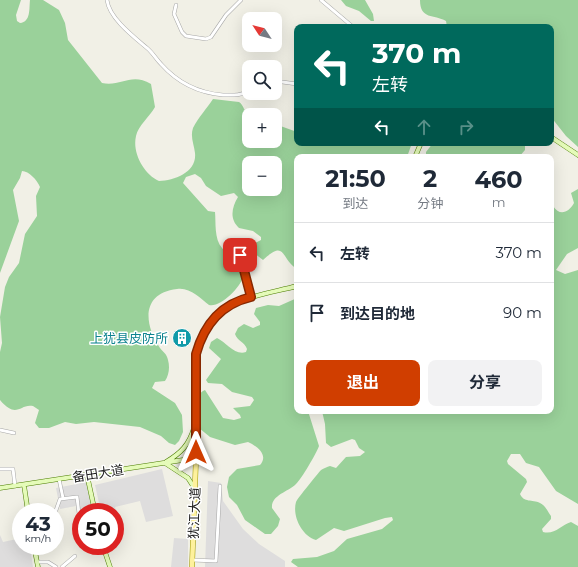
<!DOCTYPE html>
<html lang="zh">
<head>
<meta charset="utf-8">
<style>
  :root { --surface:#fff; --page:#f2f2f3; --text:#1f2937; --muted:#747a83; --line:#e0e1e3; --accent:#d03e00 }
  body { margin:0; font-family:Montserrat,"Noto Sans SC",sans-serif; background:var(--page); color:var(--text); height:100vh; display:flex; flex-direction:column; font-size:15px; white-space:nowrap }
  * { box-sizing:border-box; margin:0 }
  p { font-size:13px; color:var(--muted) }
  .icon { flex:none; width:22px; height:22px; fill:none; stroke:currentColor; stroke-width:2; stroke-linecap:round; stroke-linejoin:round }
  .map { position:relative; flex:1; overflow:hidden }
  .drawer { position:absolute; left:294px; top:154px; width:260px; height:260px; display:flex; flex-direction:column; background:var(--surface); border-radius:8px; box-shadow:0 4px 16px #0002 }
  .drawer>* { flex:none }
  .hud { position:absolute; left:294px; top:24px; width:260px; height:122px; border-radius:8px; box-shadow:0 4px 16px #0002; background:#00695c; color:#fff; overflow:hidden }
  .needle { width:26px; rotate:306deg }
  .buttons { position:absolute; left:242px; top:12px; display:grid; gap:8px }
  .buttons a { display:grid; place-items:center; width:40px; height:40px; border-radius:8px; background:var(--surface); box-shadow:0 4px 16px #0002; font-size:20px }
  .speed { position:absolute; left:12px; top:503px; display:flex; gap:8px; font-size:20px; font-weight:700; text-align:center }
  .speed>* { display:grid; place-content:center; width:52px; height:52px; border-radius:50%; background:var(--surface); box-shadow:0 4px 16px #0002; line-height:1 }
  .speed small { font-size:10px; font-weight:400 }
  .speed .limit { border:6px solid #d22; background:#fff; color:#111 }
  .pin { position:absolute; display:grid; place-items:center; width:34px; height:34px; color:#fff; margin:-17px; border-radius:8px; box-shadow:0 2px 6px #0006 }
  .me { position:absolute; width:44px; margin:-22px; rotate:0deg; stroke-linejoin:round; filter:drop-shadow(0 0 3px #0008) }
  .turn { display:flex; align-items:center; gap:14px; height:84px; padding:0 12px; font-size:18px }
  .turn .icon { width:52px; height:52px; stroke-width:2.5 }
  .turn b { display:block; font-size:28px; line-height:34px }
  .lanes { display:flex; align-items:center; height:38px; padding:0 12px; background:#0003; justify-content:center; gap:20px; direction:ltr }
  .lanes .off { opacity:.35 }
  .eta { display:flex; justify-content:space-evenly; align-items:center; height:68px; text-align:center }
  .eta b { font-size:24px; font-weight:700; line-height:28px }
  .cta { display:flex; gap:8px; margin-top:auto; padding:8px 12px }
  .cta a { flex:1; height:46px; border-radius:8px; background:var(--accent); color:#fff; font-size:16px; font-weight:700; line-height:46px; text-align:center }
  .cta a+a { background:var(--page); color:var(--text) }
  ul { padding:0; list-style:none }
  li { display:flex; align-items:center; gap:12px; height:60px; padding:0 12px; border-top:1px solid var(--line) }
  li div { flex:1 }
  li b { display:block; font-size:15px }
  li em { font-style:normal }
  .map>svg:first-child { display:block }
  .residential { fill:#dedddd }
  .forest { fill:#9ad19a; fill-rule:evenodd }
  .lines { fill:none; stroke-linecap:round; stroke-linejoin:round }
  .street-casing { stroke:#a7a7a7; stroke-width:4 }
  .secondary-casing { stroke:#4b7c02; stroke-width:5 }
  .primary-casing { stroke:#9c9600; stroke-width:5.5 }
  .street { stroke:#fff; stroke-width:3 }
  .secondary { stroke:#e5fbb9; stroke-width:4 }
  .primary { stroke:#fef19d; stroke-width:4.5 }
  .route-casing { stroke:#872800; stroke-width:10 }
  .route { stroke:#d03e00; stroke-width:7 }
  .labels { text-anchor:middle; stroke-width:3; stroke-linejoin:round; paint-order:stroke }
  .culture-label { font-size:13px; fill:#0d838f; stroke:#fff; text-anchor:end }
  .street-label { font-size:13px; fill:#202020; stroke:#fff }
</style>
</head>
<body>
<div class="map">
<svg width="578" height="567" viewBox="0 0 578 567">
  <rect width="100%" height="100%" fill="#f1f0e6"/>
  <path class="residential" d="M162,469L173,516L146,522L140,501L115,507L120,528L115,529V512H101L95,485Z
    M208,481L221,483L223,501L243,529L259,544L285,561V567H205Z
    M87,482L92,512H81L80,525L76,506L60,509L56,488Z
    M21,528V546H30L33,567H0V535L3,542L17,539V529Z
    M174,538L188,539V567H171Z"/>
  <path class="forest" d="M0,0H21L16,15L17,21L20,23C31,22 29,8 30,0H43L59,10L65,23L68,40L102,83C121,87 131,72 151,84L155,107C150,116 138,126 136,136C132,153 144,174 159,181C175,180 197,172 195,153C194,144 190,137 193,128C198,118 207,108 213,99L239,102C244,105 244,112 249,116V141H275V124L297,132V143H412L407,157H297V269C280,258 286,239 263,260L254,253L253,246L255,243L261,240V237L253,231L239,228C229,219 232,207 238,197L234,193L221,196L206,186L201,178L195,174L186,177L183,183L208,211L215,212C216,222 214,239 222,248C231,260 239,261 243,277C240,288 220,308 209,305C200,298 190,287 177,289C142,293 143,323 160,348C163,352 167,354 168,360C170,367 169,375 165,381L155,382L152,388L175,403L182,415L183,432L179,441L175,445L169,443L161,436L140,427L94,422L76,424L65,422L49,428H39L35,423L39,410L33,406C20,403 17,420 0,400V352L2,343L0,317L5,287L9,277L19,263L25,234L37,216L36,196L40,187C37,180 29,171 22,171L20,178L13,190L19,221L0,273ZM249,163H275V189H249Z
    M341,0H365L373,14L374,21H371L359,11L346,6Z
    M420,0H578V147L566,136L551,117V27H447L446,21C434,14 420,20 420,0Z
    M433,143H525V150L519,157H426V152Z
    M578,189V248L567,254L556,270L565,274L578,270V504L556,491L539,467L526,463L520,454H511L507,461L508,464L526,479L527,482L520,494C524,503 532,499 540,503C545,505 548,512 551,516V519L542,529L543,532C555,535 561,525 571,522L578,526V567H298L291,562L293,559L317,557L334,551L347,539L382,529L393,520L392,517L385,518L344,531L334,528L316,540C302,536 292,516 296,502C297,499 319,472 321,470C324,468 327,467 330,466L336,468L346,457L360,456L365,452L359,448L355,440L352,439L331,447L326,443L325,424L322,411H551V191L553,206C560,217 569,212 574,203L571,193Z
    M297,298V411H308L319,446C316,454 302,478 296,484C288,492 271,495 272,508L280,519L278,526L271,534H265L245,520L237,505L229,497L227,487L229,477L237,469L260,465C269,455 257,446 248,442L235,445L210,437L199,428V424C199,420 201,415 201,411C201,402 195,394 205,390L223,418L234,420L241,418L240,415L233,408L250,406L254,400L252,397L232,392L222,384L208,383L206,380L221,359L209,348L211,342L217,338C226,342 235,356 246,352L247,349C245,342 237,341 235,334L238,328L244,324L253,328L260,325V322L254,314L256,308L268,305L279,306Z"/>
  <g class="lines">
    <defs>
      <path id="street" d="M107,0C109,18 134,37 147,48C153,53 156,59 161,64C177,82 199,93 223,95C232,95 240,96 249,91
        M321,0L353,27
        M176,5L174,14L182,32L186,36L206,39L211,37L226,15L241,0
        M275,81L297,84
        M241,255L251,297
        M0,430L14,433
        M0,469H13L15,486
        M59,479L63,498
        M57,523L55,513L60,499L77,497L80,522
        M192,560L216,561L220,486
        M37,562H48L56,567
        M62,567L75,556"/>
      <path id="secondary" d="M551,137L578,155
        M415,157L421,143
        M166,462C181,453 189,445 194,428
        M165,463L188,478L195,489
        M87,475L95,512
        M24,485L28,512
        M0,488L196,458V354C211,299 250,298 297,286
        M34,546L38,567
        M103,546L110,567"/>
      <path id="primary" d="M192,567L196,458"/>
    </defs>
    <use href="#street" class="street-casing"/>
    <use href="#secondary" class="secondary-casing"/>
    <use href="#primary" class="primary-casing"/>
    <use href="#street" class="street"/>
    <use href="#secondary" class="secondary"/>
    <use href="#primary" class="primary"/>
  </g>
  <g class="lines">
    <defs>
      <path id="route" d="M196,452V354C204,325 221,304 251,297L240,255"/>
    </defs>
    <use href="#route" class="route-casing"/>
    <use href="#route" class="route"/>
  </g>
  <defs>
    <symbol id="building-disc" viewBox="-11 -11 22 22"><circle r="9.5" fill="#0f9aa8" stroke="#fff"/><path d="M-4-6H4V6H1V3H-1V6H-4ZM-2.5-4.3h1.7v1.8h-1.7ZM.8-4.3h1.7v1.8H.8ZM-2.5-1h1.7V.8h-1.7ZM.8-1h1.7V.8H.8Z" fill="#fff"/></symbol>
  </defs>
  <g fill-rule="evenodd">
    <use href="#building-disc" x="171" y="327" width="22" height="22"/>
  </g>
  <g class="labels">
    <g class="culture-label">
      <text x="168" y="343">上犹县皮防所</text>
    </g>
    <g class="street-label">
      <text transform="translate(98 473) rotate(-9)" y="5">备田大道</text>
      <text transform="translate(194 513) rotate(-88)" y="5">犹江大道</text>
    </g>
  </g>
</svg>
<div class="buttons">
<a><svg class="needle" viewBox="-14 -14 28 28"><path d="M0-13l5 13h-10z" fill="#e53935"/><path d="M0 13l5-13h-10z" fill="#747a83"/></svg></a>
<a><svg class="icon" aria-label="search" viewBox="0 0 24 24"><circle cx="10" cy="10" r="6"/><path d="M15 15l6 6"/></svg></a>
<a>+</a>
<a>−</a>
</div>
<div class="speed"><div>43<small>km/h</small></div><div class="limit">50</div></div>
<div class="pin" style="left:240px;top:255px;background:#d93025"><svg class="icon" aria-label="arrive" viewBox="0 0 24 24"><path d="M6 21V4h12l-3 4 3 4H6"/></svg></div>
<svg class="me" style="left:196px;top:452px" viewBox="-20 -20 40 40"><path d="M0-17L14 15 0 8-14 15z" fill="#d03e00" stroke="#fff" stroke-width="4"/></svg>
<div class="hud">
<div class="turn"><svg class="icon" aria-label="left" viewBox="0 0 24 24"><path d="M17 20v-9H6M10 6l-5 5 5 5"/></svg><div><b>370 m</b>左转</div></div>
<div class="lanes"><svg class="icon" aria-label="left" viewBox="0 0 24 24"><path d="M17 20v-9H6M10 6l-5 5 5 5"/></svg><svg class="icon off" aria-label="ahead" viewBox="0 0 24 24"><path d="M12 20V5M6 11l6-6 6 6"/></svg><svg class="icon off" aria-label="right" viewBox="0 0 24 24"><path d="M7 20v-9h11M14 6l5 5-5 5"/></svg></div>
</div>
<section class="drawer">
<div class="eta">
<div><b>21:50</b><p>到达</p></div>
<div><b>2</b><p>分钟</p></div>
<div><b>460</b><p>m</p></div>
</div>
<ul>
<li><svg class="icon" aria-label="left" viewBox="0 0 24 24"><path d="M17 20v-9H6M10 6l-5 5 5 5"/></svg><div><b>左转</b></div><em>370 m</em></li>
<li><svg class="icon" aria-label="arrive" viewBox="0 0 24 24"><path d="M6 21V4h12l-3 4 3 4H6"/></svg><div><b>到达目的地</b></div><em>90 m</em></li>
</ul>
<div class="cta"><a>退出</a><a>分享</a></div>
</section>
</div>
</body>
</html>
